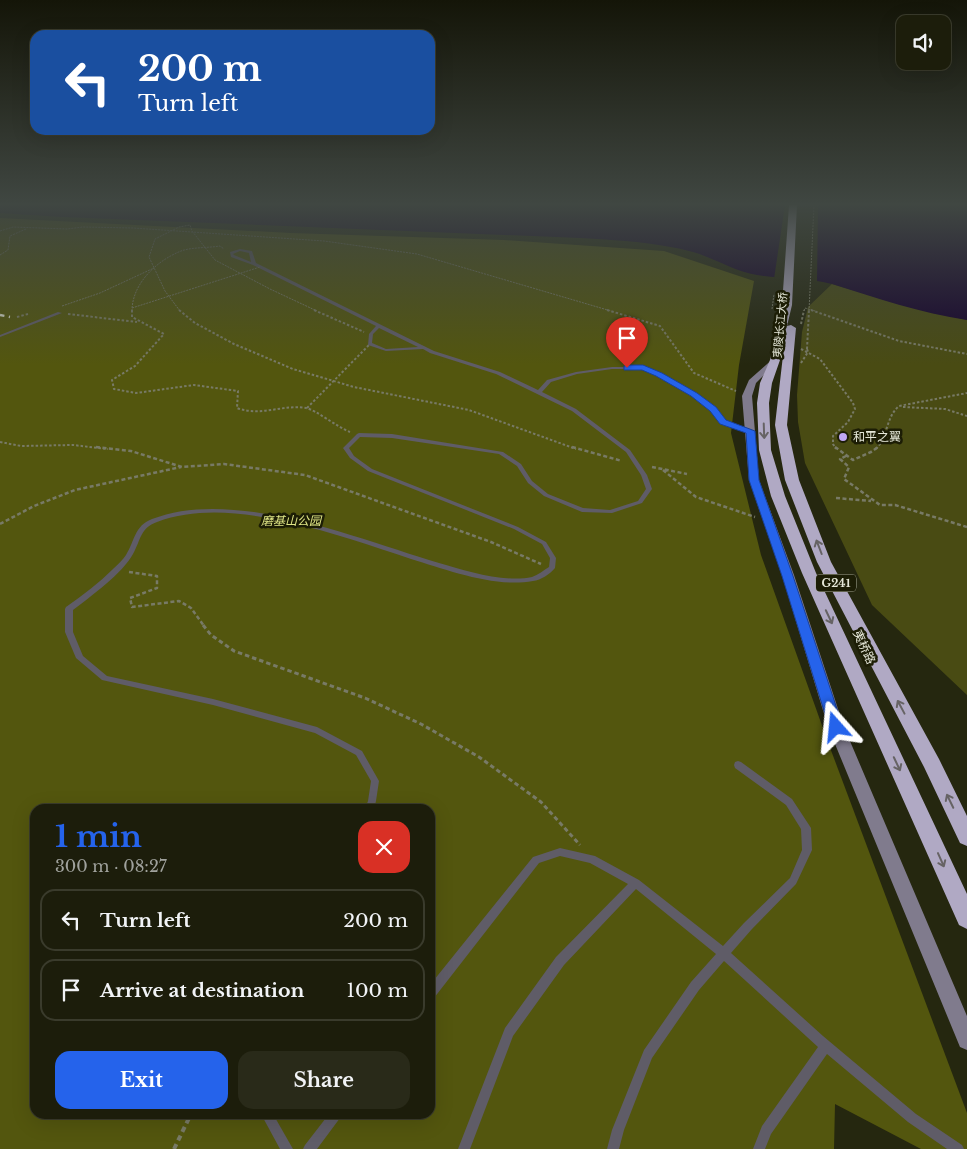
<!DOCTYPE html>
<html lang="en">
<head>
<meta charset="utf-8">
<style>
  :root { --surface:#1c1d0b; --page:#292a19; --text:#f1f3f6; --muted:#a0a29d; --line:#3a3b2c; --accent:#2563eb }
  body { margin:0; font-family:"Libre Baskerville","Noto Sans SC",serif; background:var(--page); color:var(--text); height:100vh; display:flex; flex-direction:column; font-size:19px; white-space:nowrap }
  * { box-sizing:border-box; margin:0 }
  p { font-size:16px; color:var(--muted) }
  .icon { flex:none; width:28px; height:28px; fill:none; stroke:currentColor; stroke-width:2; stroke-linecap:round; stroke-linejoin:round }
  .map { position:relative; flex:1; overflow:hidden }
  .sheet { position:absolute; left:30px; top:804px; width:405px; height:315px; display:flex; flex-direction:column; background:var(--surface); border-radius:15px; box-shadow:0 5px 20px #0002,0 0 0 1px var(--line) }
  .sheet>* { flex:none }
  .hud { position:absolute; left:30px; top:30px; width:405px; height:105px; border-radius:15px; box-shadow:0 5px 20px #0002,0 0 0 1px var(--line); background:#1a4fa0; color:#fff; overflow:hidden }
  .buttons { position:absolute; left:896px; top:15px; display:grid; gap:10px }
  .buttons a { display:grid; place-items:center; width:55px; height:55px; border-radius:10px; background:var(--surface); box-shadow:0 5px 20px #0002,0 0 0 1px var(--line); font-size:25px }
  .pin { position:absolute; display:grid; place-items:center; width:42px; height:42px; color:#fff; margin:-51px -21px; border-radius:50% 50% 50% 0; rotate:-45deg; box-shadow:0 0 5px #0007 }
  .pin .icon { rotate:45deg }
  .me { position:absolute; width:55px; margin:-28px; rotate:342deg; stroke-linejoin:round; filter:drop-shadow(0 0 4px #0008) }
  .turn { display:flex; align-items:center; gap:18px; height:105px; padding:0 25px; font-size:22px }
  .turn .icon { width:65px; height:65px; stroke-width:2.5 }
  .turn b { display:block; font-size:35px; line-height:42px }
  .round { display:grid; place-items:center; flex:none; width:52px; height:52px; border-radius:15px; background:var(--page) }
  .overview { display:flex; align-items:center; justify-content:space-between; height:85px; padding:0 25px }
  h1 { font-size:30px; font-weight:700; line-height:38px; color:var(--accent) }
  .button { display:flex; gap:10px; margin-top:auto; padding:10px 25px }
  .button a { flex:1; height:58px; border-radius:15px; background:var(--accent); color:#fff; font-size:20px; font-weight:700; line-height:58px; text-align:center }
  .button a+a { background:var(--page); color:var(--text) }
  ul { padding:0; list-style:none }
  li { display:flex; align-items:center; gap:15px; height:62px; margin:0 10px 8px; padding:0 15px; border:2px solid var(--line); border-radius:15px }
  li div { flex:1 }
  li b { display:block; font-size:19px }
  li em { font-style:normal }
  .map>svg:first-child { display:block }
  .green { fill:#494b13 }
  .forest { fill:#53560e; fill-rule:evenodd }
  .water { fill:#14002d }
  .pier { fill:#25270f }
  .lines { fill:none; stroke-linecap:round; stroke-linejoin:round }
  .path-far4 { stroke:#787a66; stroke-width:1; stroke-dasharray:2 1; stroke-linecap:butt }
  .path-far3 { stroke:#787a66; stroke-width:2; stroke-dasharray:2.5 2; stroke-linecap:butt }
  .path-far2 { stroke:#787a66; stroke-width:2.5; stroke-dasharray:4 2.5; stroke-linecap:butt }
  .path-far1 { stroke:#787a66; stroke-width:3; stroke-dasharray:4.5 3; stroke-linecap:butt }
  .path { stroke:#787a66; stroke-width:4; stroke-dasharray:5.5 4; stroke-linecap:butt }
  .lane { fill:#5f5c67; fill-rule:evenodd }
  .secondary { fill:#807b8d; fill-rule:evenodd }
  .highway { fill:#b0a9c4; fill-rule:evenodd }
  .rail { stroke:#d2d4c4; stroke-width:2.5; stroke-dasharray:4.5 4.5; stroke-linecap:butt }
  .path-bridge-far1 { stroke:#787a66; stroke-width:1; stroke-dasharray:2 1; stroke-linecap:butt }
  .path-bridge { stroke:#787a66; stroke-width:2; stroke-dasharray:2.5 2; stroke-linecap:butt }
  .oneway { stroke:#666364 }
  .route { fill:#2563eb; stroke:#184099 }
  .poi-dot { fill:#c0a8f4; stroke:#1c1d05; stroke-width:2 }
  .labels { text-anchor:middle; stroke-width:5; stroke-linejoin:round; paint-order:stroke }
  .far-street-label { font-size:11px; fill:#e6e8d9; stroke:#1c1d05 }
  .shield { fill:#1c1d05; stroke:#a9ab99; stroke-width:1 }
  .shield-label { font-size:11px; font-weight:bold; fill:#e6e8d9 }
  .poi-label { font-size:12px; fill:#e6e8d9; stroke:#1c1d05; text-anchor:start }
  .park-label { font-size:12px; font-style:italic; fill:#e0e686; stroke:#1c1d05 }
  .street-label { font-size:12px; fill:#e6e8d9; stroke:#1c1d05 }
</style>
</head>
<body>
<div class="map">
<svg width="967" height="1149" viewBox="0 0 967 1149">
  <rect width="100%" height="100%" fill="#25270f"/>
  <path class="green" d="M832,284L910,307L967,320V695L872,605L805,463L798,422L797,395L802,332L808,307Z"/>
  <path class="forest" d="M0,218L291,233L504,240L664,251L754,281L739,365L731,433L761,555L829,745L967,1113V1149H921L835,1104L834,1149H0ZM35,809H430V1114H35Z"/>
  <path class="water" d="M0,205H967V320C921,313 876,298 832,284C806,277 782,279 757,275C736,272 714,258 693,252C656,242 617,240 580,238L62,217L0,213Z"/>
  <path class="pier" d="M785,205H818L817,283L774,279Z"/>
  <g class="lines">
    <path class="path-far4" d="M0,231L13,227L67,229L83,227L133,228L324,241L417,254L611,311
      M0,255L8,250L10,236L26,229
      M62,306L100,293L154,268
      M772,309L774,294
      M132,311C132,284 156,261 181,251C192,247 208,248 220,246L224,249
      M180,311L165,291L149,257L155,239L179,227L190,225L192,231L215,260L270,289L317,311
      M804,311L805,308L815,311"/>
    <path class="path-far3" d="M132,310V317L164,334L135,366L112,380L114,389L136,393L194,385L238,391L237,408C261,417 283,404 306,408C316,410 337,427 350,432
      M179,310L195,323L234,344L293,369L354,387L469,410L576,449
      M314,310L364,332
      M607,310L660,326L694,373L736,391
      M811,310L899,341L967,354
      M68,314L137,322
      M17,317L28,314
      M801,324L804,310
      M801,349L820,359L853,403L855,409L848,422L833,436V444L836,449
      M801,363L808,352L807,349
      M903,407L945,409L967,416
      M0,442L21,446L73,445L108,449
      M876,449C888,436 886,417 899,406L967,393"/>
    <path class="path-far2" d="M96,447L131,451L182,467L224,464L305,475L491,542L541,564
      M572,447L622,461
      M835,447L853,460L871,452L878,447
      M846,456L840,459L849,467L844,479L880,505H895L967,527
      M652,467L687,474
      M663,470L696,497L755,517
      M836,498L871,501
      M0,524L34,506L75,490L181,467
      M129,572L157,576V588L130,598L132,607L179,601L191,608L204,626"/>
    <path class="path-far1" d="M203,625L211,635L234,651L365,698L421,724L479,757L541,802L580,845"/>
    <path class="path" d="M174,1149L191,1114"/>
    <path class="lane" d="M240,249L252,251L256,263L434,351L500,372L538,390L547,380L576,372L612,367H643L661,373L696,393L715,408L725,421L754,431L751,433L721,423L711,410L692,395L657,375L642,369H612L577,374L551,382L542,392L576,409L630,450L647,475L652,489L642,503L612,513L582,512L544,496L528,483L517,466L499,454L392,438L360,437L349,448L354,456L372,469L518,527L546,542L556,558L555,568C550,574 541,580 533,581C494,588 448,570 411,559C372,546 332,532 291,523C248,513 200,506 157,522C140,528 141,540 133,554C123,573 90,597 73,610V632L83,656L107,676L213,699L317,727L362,751L379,781L376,801L374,809H365L368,801L371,781L356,755L315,733L213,705L102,680L76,658L65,632V609L66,607C83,595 99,583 113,569C118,564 123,560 126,555C135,541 134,526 152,519C234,487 358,539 439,563C466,571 505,583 532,577C538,575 544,570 549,567L550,558L542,544L514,529L368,471L350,458L343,448L357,434L359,433L392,434L503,452L521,464L532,481L548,494L583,508L610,510L638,501L646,489L641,475L626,452L572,411L496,374L430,353L423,349L386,351L368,345L369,334L376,326L253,265L231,257L230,252ZM240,251L249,253L251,262L234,255L233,254ZM379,328L418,347L386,349L372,343L373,334Z
      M58,312L62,313L0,337V335Z
      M738,761L741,762L792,799L811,828L812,850L796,884L752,929L731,953L823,1036L916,1114L962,1145L964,1149H947L908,1122L827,1054L771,1134L765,1149H753L762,1126L818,1047L724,961L699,990L652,1058L624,1130L619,1149H607L612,1130L644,1050L691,982L716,954L636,889L564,965L513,1036L470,1149H458L505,1028L556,957L628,884L590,863L560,856L539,863L434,998L430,999V985L533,857L560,848L595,856L639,880L723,946L744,923L790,878L802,850L801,829L786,805L735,768L734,765L735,762Z
      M261,1114H273L293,1149H280Z
      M329,1114H342L340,1118L317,1149H303L305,1145Z"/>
    <path class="secondary" d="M775,357L779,360L756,383L752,396L759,480L794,575L844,727L967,1016V1050L960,1047L828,727L782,575L749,480L742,396L749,380Z"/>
    <path class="highway" d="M789,205H797L792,305L787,326L791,325L796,328L787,425L799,480L831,562L939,759L967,816V846L960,843L924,767L817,562L785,480L775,425L785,338L780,360L772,383L769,403L771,450L785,496L816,573L967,894V929L959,925L802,573L771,496L759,450L757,403L760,383L770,360L782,305Z"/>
    <path class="rail" d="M0,315L10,317"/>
    <path class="path-bridge-far1" d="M132,308L260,267
      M809,311L814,205"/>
    <path class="path-bridge" d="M807,349L809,310
      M307,408L370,344"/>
  </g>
  <defs><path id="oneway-shaft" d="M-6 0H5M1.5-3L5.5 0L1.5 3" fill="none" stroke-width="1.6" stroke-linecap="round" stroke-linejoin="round" transform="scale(1.25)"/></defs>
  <g class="oneway">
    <use href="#oneway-shaft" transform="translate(764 431) rotate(88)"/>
    <use href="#oneway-shaft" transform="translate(819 547) rotate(-111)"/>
    <use href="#oneway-shaft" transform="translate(829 617) rotate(65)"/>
    <use href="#oneway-shaft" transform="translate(901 707) rotate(-118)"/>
    <use href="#oneway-shaft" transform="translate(897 764) rotate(65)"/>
    <use href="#oneway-shaft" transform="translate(950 801) rotate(-116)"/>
    <use href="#oneway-shaft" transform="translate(941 860) rotate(66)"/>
  </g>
  <linearGradient id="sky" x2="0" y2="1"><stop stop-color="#141508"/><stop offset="0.56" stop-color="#404742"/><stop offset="1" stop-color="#404742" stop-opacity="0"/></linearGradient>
  <rect width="967" height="365" fill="url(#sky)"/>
  <path class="route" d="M627,365H643L662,373L697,393L716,407L726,420L755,431L759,480L793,576L843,727L841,731L836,732L831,731L829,727L782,576L749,480L746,433L720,424L710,411L691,396L656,376L642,370H624V366Z"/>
  <circle class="poi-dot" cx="843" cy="437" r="5"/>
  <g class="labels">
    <g class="far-street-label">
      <text transform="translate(780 325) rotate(-85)" y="4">夷陵长江大桥</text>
    </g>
    <rect class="shield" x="816" y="574.5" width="40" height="17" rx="4"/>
    <g class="shield-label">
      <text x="836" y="587">G241</text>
    </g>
    <g class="poi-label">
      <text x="853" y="441">和平之翼</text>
    </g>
    <g class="park-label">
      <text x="291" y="525">磨基山公园</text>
    </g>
    <g class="street-label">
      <text transform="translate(864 647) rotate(65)" y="4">夷桥路</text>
    </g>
  </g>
</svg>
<div class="buttons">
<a><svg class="icon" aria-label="sound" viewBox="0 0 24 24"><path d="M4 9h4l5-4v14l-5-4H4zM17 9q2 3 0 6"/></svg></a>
</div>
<div class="pin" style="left:627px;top:368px;background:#d93025"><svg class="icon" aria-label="arrive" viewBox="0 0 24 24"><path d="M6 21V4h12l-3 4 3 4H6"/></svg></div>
<svg class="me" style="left:836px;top:727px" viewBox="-20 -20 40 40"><path d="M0-17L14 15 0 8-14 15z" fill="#2563eb" stroke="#fff" stroke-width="4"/></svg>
<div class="hud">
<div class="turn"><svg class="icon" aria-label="left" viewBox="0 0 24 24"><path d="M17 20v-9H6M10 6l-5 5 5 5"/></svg><div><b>200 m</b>Turn left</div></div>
</div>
<section class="sheet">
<div class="overview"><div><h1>1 min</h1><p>300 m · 08:27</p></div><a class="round" style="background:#d93025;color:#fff"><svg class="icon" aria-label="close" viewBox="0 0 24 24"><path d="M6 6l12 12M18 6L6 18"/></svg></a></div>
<ul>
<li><svg class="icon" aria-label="left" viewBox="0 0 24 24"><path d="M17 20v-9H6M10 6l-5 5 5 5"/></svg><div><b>Turn left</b></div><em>200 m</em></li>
<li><svg class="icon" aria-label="arrive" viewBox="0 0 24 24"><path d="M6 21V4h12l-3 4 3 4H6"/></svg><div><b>Arrive at destination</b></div><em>100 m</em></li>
</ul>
<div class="button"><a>Exit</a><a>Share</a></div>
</section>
</div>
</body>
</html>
